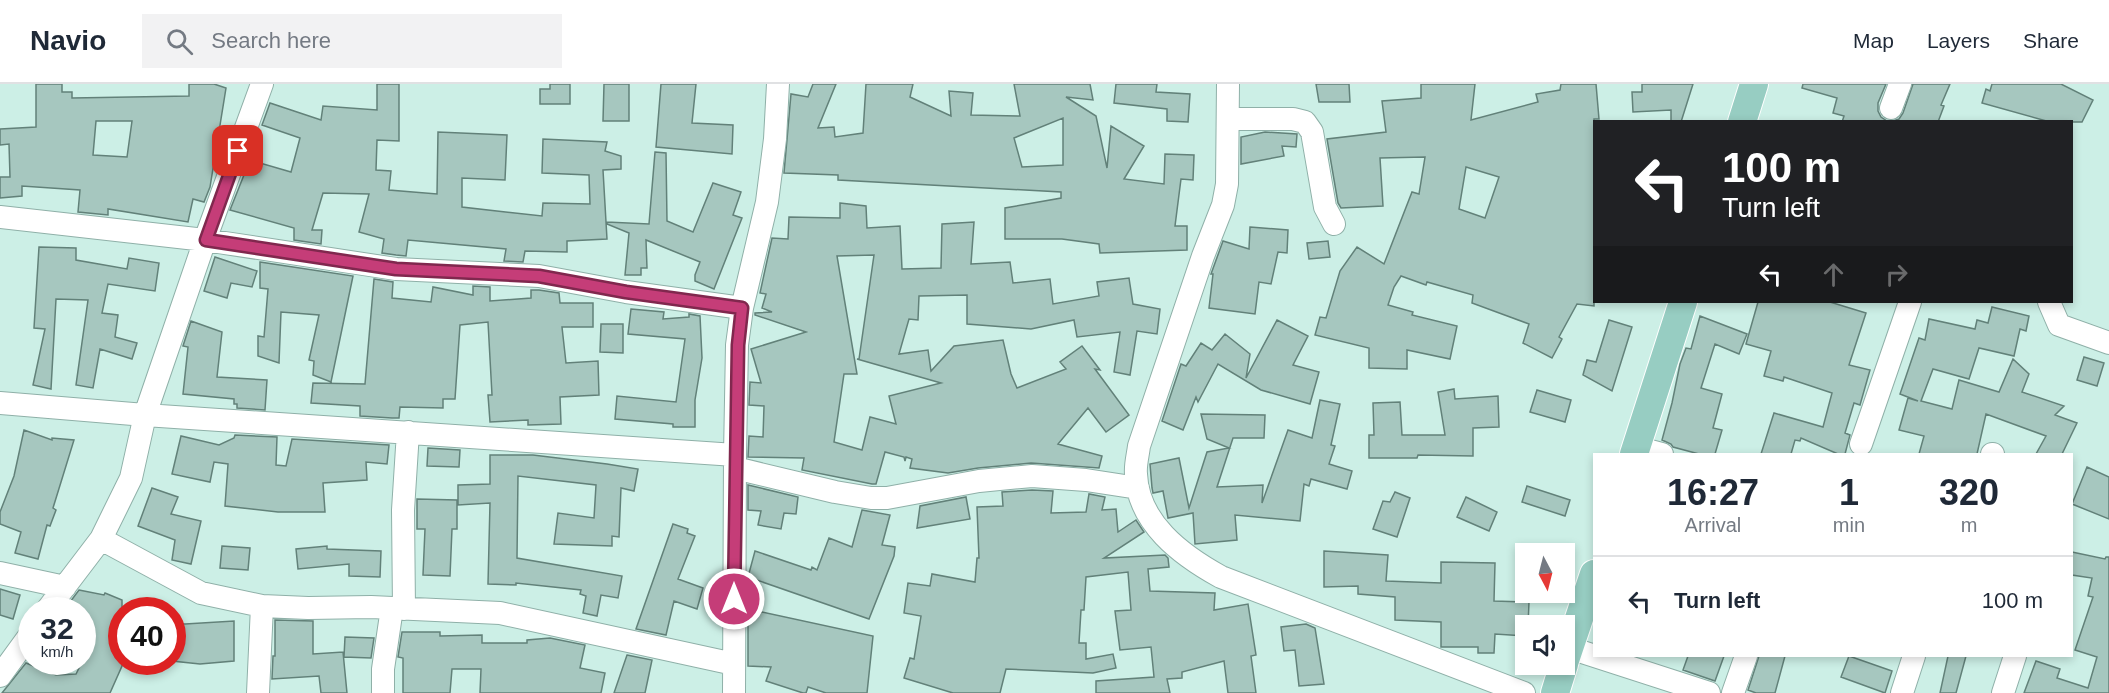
<!DOCTYPE html>
<html lang="en">
<head>
<meta charset="utf-8">
<style>
  :root { --surface:#fff; --page:#f2f2f3; --text:#1f2937; --muted:#747a83; --line:#e0e1e3 }
  body { margin:0; font-family:Helvetica,sans-serif; background:var(--page); color:var(--text); height:100vh; display:flex; flex-direction:column; font-size:22px; white-space:nowrap }
  * { box-sizing:border-box; margin:0 }
  p { font-size:20px; color:var(--muted) }
  .icon { flex:none; width:33px; height:33px; fill:none; stroke:currentColor; stroke-width:2; stroke-linecap:round; stroke-linejoin:round }
  .map { position:relative; flex:1; overflow:hidden }
  .sheet { position:absolute; left:1593px; top:369px; width:480px; height:204px; display:flex; flex-direction:column; background:var(--surface); border-radius:0px; box-shadow:0 3px 9px #0003 }
  .sheet>* { flex:none }
  .guide { position:absolute; left:1593px; top:36px; width:480px; height:183px; border-radius:0px; box-shadow:0 3px 9px #0003; background:#202124; color:#fff; overflow:hidden }
  .needle { width:39px; rotate:173deg }
  .controls { position:absolute; left:1515px; top:459px; display:grid; gap:12px }
  .controls a { display:grid; place-items:center; width:60px; height:60px; border-radius:0px; background:var(--surface); box-shadow:0 3px 9px #0003; font-size:30px }
  .speed { position:absolute; left:18px; top:513px; display:flex; gap:12px; font-size:30px; font-weight:700; text-align:center }
  .speed>* { display:grid; place-content:center; width:78px; height:78px; border-radius:50%; background:var(--surface); box-shadow:0 3px 9px #0003; line-height:1 }
  .speed small { font-size:15px; font-weight:400 }
  .speed .limit { border:9px solid #d22; background:#fff; color:#111 }
  .pin { position:absolute; display:grid; place-items:center; width:51px; height:51px; color:#fff; margin:-26px; border-radius:12px; box-shadow:0 3px 9px #0006 }
  .me { position:absolute; width:66px; margin:-33px; rotate:0deg; stroke-linejoin:round; filter:drop-shadow(0 0 4px #0008) }
  .turn { display:flex; align-items:center; gap:21px; height:126px; padding:0 30px; font-size:27px }
  .turn .icon { width:78px; height:78px; stroke-width:2.5 }
  .turn b { display:block; font-size:42px; line-height:51px }
  .lanes { display:flex; align-items:center; height:57px; padding:0 30px; background:#0003; justify-content:center; gap:30px; direction:ltr }
  .lanes .off { opacity:.35 }
  .eta { display:flex; justify-content:space-evenly; align-items:center; height:102px; text-align:center }
  .eta b { font-size:36px; font-weight:700; line-height:42px }
  ul { padding:0; list-style:none }
  li { display:flex; align-items:center; gap:18px; height:90px; padding:0 30px; border-top:2px solid var(--line) }
  li div { flex:1 }
  li b { display:block; font-size:22px }
  li em { font-style:normal }
  header { display:flex; align-items:center; gap:36px; box-sizing:border-box; height:84px; padding:0 30px; background:var(--surface); border-bottom:2px solid var(--line) }
  header strong { font-size:28px }
  nav { display:flex; gap:33px; margin-inline-start:auto; font-size:21px }
  .search { width:420px; height:54px; background:var(--page); display:flex; align-items:center; gap:15px; box-sizing:border-box; padding:0 21px; border-radius:0px; color:var(--muted); font-size:22px }
  .map>svg:first-child { display:block }
  .building { fill:#a6c7bf; stroke:#628179; stroke-width:1.5; fill-rule:evenodd }
  .lines { fill:none; stroke-linecap:round; stroke-linejoin:round }
  .minor-casing { stroke:#8fb0a8; stroke-width:24 }
  .major-casing { stroke:#fff; stroke-width:30 }
  .minor { stroke:#fff; stroke-width:22 }
  .major { stroke:#97cdc2; stroke-width:28 }
  .route-casing { stroke:#80284e; stroke-width:15 }
  .route { stroke:#c53d78; stroke-width:10 }
</style>
</head>
<body>
<header>
<strong>Navio</strong>
<div class="search"><svg class="icon" aria-label="search" viewBox="0 0 24 24"><circle cx="10" cy="10" r="6"/><path d="M15 15l6 6"/></svg>Search here</div>
<nav><a>Map</a><a>Layers</a><a>Share</a></nav>
</header>
<div class="map">
<svg width="2109" height="609" viewBox="0 0 2109 609">
  <rect width="100%" height="100%" fill="#ccefe6"/>
  <path class="building" d="M36,0H62V8H72V14L189,12V0H214L226,4L210,103L204,118L193,115L188,138L108,125V131L78,128L80,106L22,102V112L0,114V93H10L9,60L0,61V45L36,43ZM96,37H132L127,73L93,71Z
    M377,0H399V57L377,56L376,86L391,87L389,106L437,110L438,48L507,51L505,96L462,94V123L542,132L543,119L590,120L589,91L542,89L543,55L607,58L605,67L621,72V85L603,86L607,155L567,157V168L525,167L523,178L504,177L506,165L408,156L406,172L396,171L382,169L384,155L359,148L369,110L323,109L312,146H322L321,160L294,156V144L230,126L250,76L291,88L300,54L262,41L270,19L321,36L323,22L377,26Z
    M550,0H570V20H540V5H550Z
    M604,0H629V37H603Z
    M661,0H696L692,39L733,41L732,70L656,63Z
    M813,0H836L818,44L834,43L835,53L863,49L866,0H913L910,13L951,32L949,7L973,9L971,31L1020,32L1014,0H1090L1093,16L1066,13L1096,32L1107,84L1111,42L1144,62L1124,95L1164,100L1165,70L1194,71L1193,96L1181,95L1175,142H1187V166L1100,169L1099,160L1062,155H1005V124L1061,114V108L838,96V91L784,89L791,10L808,13ZM1063,34V81L1022,83L1014,54Z
    M1116,0H1157L1156,8L1190,10L1188,38L1167,37V25L1114,19Z
    M1316,0H1349L1350,18H1319Z
    M1421,0H1475L1471,36L1538,18L1536,10L1560,6L1561,0H1596L1599,35H1594V222L1577,220L1559,253L1562,255L1552,274L1523,259L1529,240L1472,219L1473,211L1427,198L1426,201L1401,192L1394,203L1388,221L1413,228L1412,231L1457,242L1450,275L1407,266V285L1369,284V264L1315,251L1320,233L1326,234L1340,187L1357,163L1384,180L1412,108L1419,110L1425,73L1380,74L1383,122L1341,124L1338,119L1327,55L1386,48L1382,17L1421,14ZM1466,83L1499,93L1485,134L1459,125Z
    M1642,0H1693L1681,38H1671V26L1633,28L1632,8H1642Z
    M1803,0H1886L1878,19V27L1881,33L1887,37H1893L1899,35L1903,29L1913,0H1950L1941,21L1944,22L1938,38H1842L1844,32L1833,29L1837,14L1802,4Z
    M1992,0H2061L2093,16L2082,38H2050L1982,19L1986,5L1990,7Z
    M1265,48L1297,50L1296,63L1282,62L1284,72L1241,80V53Z
    M655,68L666,69L667,137L693,148L713,99L741,108L733,131L742,134L714,205L695,197V191L700,178L646,156L647,184H641V191H625L629,149L607,140V138L649,140Z
    M840,119L866,122L867,144L900,142L902,185L941,184L942,140L974,138L971,180L1010,178L1013,199L1050,195L1053,220L1099,212L1097,198L1129,194L1133,220L1160,225L1157,250L1137,247L1130,291L1114,288L1120,248L1077,253L1074,236L1031,245L967,240V211L919,212L918,236L909,235L899,270L928,266L931,287L954,262L1003,256L1011,290L1017,304L1066,285L1060,278L1082,262L1100,286L1095,285L1129,331L1106,348L1088,324L1058,360L1102,372L1099,384L1031,379L978,384L948,389L910,384L912,375L906,373L905,377L904,373L885,368L876,400H872L802,386L804,374L748,373L749,352L763,353L764,322L749,321L750,298L761,299L751,265L806,248L755,231V229L772,228L762,224L766,210L760,209L772,154L788,155L789,133L840,134ZM874,171L859,275H857L941,299L889,312L896,340L870,333L862,366L834,358L844,290H857L837,172Z
    M1250,143L1288,146L1287,169L1278,168L1271,200L1259,198L1255,230L1209,224L1213,190H1211L1223,157L1249,165Z
    M1328,157L1330,173L1309,175L1307,159Z
    M39,163L76,164V176L127,185L129,174L159,179L155,207L108,200L102,229L118,231L115,253L137,259L132,275L100,265L93,304L76,301L88,216L56,215L51,305L33,301L45,245L34,244Z
    M215,173L257,187L252,203L231,199L227,214L204,207Z
    M260,178L353,192L331,298L313,291L314,277L309,276L319,231L281,228L279,279L258,272V252L264,253L268,205L260,204Z
    M374,195L393,198L392,214L431,218L433,203L473,211V202L490,203V217L531,214V206H539L559,209L560,219H593V243H562L566,279L598,277L599,311L560,313L561,340L528,341V336L490,338L488,311H492L488,238L460,241L455,315H443V324L400,323L399,334H392L360,332V322L311,319L313,299L365,300Z
    M1758,218H1830L1866,229L1849,281L1870,286L1860,321L1854,319L1845,349L1850,351L1845,370H1838L1801,354L1800,357L1795,356L1791,370H1761L1774,329L1823,343L1832,309L1784,293L1783,297L1764,292L1771,267L1746,260Z
    M1992,223L2029,232L2026,247L2020,245L2014,272L1979,264L1969,295L1933,285L1921,317L1952,325L1959,296L1999,308L2013,275L2029,290L2022,308L2064,322L2055,331L2077,339L2062,370H2036L2046,352L1986,330L1977,370H1919L1924,352L1899,346L1908,314L1918,317L1900,310L1919,254L1925,256L1929,235L1975,245L1977,236L1988,239Z
    M631,225L664,228L663,235L689,233V230L700,232L702,274L695,316V343H673V340L615,335L617,312L676,318L685,255L628,250Z
    M1700,232L1747,250L1739,270L1715,260L1701,304L1722,310L1713,344L1722,346L1715,370H1699L1673,363L1671,360L1662,356L1672,319L1680,280L1686,264L1691,265Z
    M1277,236L1308,252L1293,281L1319,288L1310,320L1261,306L1218,280L1198,318L1196,313L1183,346L1162,337L1181,280L1186,282L1201,259L1212,266L1225,250L1250,270L1246,294Z
    M1609,236L1632,243L1612,307L1583,291L1587,276L1596,278Z
    M191,237L222,248L217,293L267,296L265,326L237,324V320H234V315L183,310L188,263L183,262Z
    M601,240H623V269L600,268Z
    M2084,273L2104,279L2097,302L2077,296Z
    M1454,305L1455,315L1498,312L1499,343L1473,344V372L1418,371L1417,374H1369V351H1374L1373,319L1400,318L1402,351H1445L1438,308Z
    M1537,306L1571,316L1565,338L1530,328Z
    M1320,316L1340,320L1331,361L1335,362L1329,380L1352,387L1347,405L1311,395L1309,402L1304,400L1300,437L1235,431L1237,456L1195,460L1193,429L1168,434L1163,407L1153,409L1152,404L1150,380L1179,374L1189,424L1207,368L1229,364L1207,355L1201,330L1265,331L1264,354H1233L1217,403L1263,401L1262,419L1288,346L1312,354Z
    M24,346L52,356V354L74,356L53,424L56,426L50,442L47,441L38,475L15,469L21,448L0,440V428L14,392Z
    M235,351L277,353L276,381L286,382L292,355L389,361L387,380L366,378L367,396L323,399L325,428H278L225,422L228,380L214,378L210,398L172,390L181,352L219,361L234,354Z
    M428,364L460,366L459,383L427,382Z
    M490,371H533L607,380L638,385L634,407L621,404L619,453L612,452V462L554,460L558,429L594,434L596,401L518,392L517,474L622,492L618,514L601,511L597,532L583,529L586,512L580,510L581,506L516,499V501L488,500L490,419L458,421V401L490,400Z
    M2087,383L2109,393V435L2072,420Z
    M748,401L798,413L796,430L784,429L781,445L758,441L761,427L748,426Z
    M1527,402L1570,416L1565,432L1522,418Z
    M152,404L178,413L171,430L201,437L191,480L172,476L175,456L138,442Z
    M1032,406L1053,407L1051,429L1086,428L1089,410L1105,413L1102,426L1116,425L1118,448L1136,436L1144,448L1104,474L1165,471L1168,474L1169,483L1148,485L1150,507L1215,509L1214,526L1248,520L1256,571L1251,572L1256,609H1228L1224,577L1182,588V594L1167,595L1170,609H1096V597L1154,593L1151,563L1120,566L1115,527L1131,526L1128,488L1086,493L1084,526H1081L1079,559H1086V575L1113,570L1116,584L1093,589L1006,585L1000,609H953L904,594L910,574L914,575L921,532L904,529L908,499L930,502L932,490L975,498L977,474H979L977,423L1003,422L1002,408Z
    M1395,408L1410,414L1397,453L1373,445L1383,417L1390,418Z
    M966,413L970,435L917,444L920,422Z
    M1466,413L1497,428L1489,447L1457,433Z
    M417,415L457,416V445H452L450,492L423,491L425,445H417Z
    M862,426L890,431L882,461L895,463L894,472L869,535L748,493L755,467L811,486L812,483L817,486L829,454L852,463Z
    M673,440L688,445L687,449L695,452L678,495L703,504L697,525L674,517L666,551L636,545Z
    M222,462L250,464L248,486L220,484Z
    M327,462V465L381,467L380,493L349,492V480L298,485L296,465Z
    M1324,467L1388,471L1386,497L1441,499V478L1495,479L1494,517L1529,518L1528,542H1526V552L1495,550L1494,569H1478V563H1441V538L1395,536V513L1358,510V502L1324,503Z
    M2072,468L2105,475L2106,473H2109V609H2024L2036,577L2060,585L2057,594L2088,604L2097,573L2075,566L2093,513L2088,512L2092,494L2072,491Z
    M0,505L20,511L13,535L0,531Z
    M79,506L104,511L105,509L122,516V582L110,609H2L26,579L56,591L76,590L82,578V526H64Z
    M748,525L873,552L867,609H826L808,603L806,609H803L766,597L771,583L748,582Z
    M275,536L313,537V570L343,568L347,609H321L319,592L272,595L273,572H275Z
    M234,537V577L200,580L172,577V539L185,540Z
    M1306,540L1315,544L1324,600L1299,602L1295,566L1284,567L1281,543Z
    M402,548H440V552L482,551V559H527V556L550,554L585,561L580,584L605,589L601,609H480L481,585H452L450,609H403V574L398,573Z
    M345,553L374,554L371,574L344,573Z
    M627,571L652,576L645,609H614Z
    M1688,572H1724L1715,597L1683,586Z
    M1759,572H1785L1775,609H1756L1748,606Z
    M1849,572L1892,587L1885,609L1841,593Z
    M1948,572H1966L1956,609H1940Z"/>
  <g class="lines">
    <defs>
      <path id="minor" d="M1228,0L1227,100L1223,121L1203,172L1139,362C1138,371 1135,381 1136,390C1138,439 1181,471 1221,493L1524,609
        M1891,24L1900,0
        M1229,35H1293L1305,38L1312,48L1325,123L1334,140
        M0,133L205,156L396,185L539,192L626,208L742,224
        M2049,218L2059,241L2109,259
        M0,319L145,331L735,371
        M1861,360L1910,218
        M1636,363L1662,370
        M1992,370H1993
        M735,384L835,408L871,414H887L979,397L1032,392L1086,396L1138,404
        M101,455L201,509L262,522L308,524L371,523L500,529L734,580
        M0,489L65,503
        M404,525L403,426L408,348
        M47,526L101,455L131,394L145,331L205,156L262,0
        M1570,564L1709,609
        M0,592L32,548
        M258,609L262,522
        M383,609V585L392,524
        M734,609L735,371L737,261L742,224L767,118L775,55L778,0
        M1733,609L1746,572
        M1902,609L1914,572
        M2003,609L2015,572"/>
      <path id="major" d="M1742,38L1754,0
        M1634,370L1683,218
        M1564,579L1594,490
        M1555,609L1564,580"/>
    </defs>
    <use href="#minor" class="minor-casing"/>
    <use href="#major" class="major-casing"/>
    <use href="#minor" class="minor"/>
    <use href="#major" class="major"/>
  </g>
  <g class="lines">
    <defs>
      <path id="route" d="M238,67L206,156L396,185L539,192L626,208L742,224L738,261L734,515"/>
    </defs>
    <use href="#route" class="route-casing"/>
    <use href="#route" class="route"/>
  </g>
</svg>
<div class="controls">
<a><svg class="needle" viewBox="-14 -14 28 28"><path d="M0-13l5 13h-10z" fill="#e53935"/><path d="M0 13l5-13h-10z" fill="#747a83"/></svg></a>
<a><svg class="icon" aria-label="sound" viewBox="0 0 24 24"><path d="M4 9h4l5-4v14l-5-4H4zM17 9q2 3 0 6"/></svg></a>
</div>
<div class="speed"><div>32<small>km/h</small></div><div class="limit">40</div></div>
<div class="pin" style="left:238px;top:67px;background:#d93025"><svg class="icon" aria-label="arrive" viewBox="0 0 24 24"><path d="M6 21V4h12l-3 4 3 4H6"/></svg></div>
<svg class="me" style="left:734px;top:515px" viewBox="-20 -20 40 40"><circle r="17" fill="#c53d78" stroke="#fff" stroke-width="3"/><path d="M0-11L8 9 0 5-8 9z" fill="#fff"/></svg>
<div class="guide">
<div class="turn"><svg class="icon" aria-label="left" viewBox="0 0 24 24"><path d="M17 20v-9H6M10 6l-5 5 5 5"/></svg><div><b>100 m</b>Turn left</div></div>
<div class="lanes"><svg class="icon" aria-label="left" viewBox="0 0 24 24"><path d="M17 20v-9H6M10 6l-5 5 5 5"/></svg><svg class="icon off" aria-label="ahead" viewBox="0 0 24 24"><path d="M12 20V5M6 11l6-6 6 6"/></svg><svg class="icon off" aria-label="right" viewBox="0 0 24 24"><path d="M7 20v-9h11M14 6l5 5-5 5"/></svg></div>
</div>
<section class="sheet">
<div class="eta">
<div><b>16:27</b><p>Arrival</p></div>
<div><b>1</b><p>min</p></div>
<div><b>320</b><p>m</p></div>
</div>
<ul>
<li><svg class="icon" aria-label="left" viewBox="0 0 24 24"><path d="M17 20v-9H6M10 6l-5 5 5 5"/></svg><div><b>Turn left</b></div><em>100 m</em></li>
</ul>
</section>
</div>
</body>
</html>
